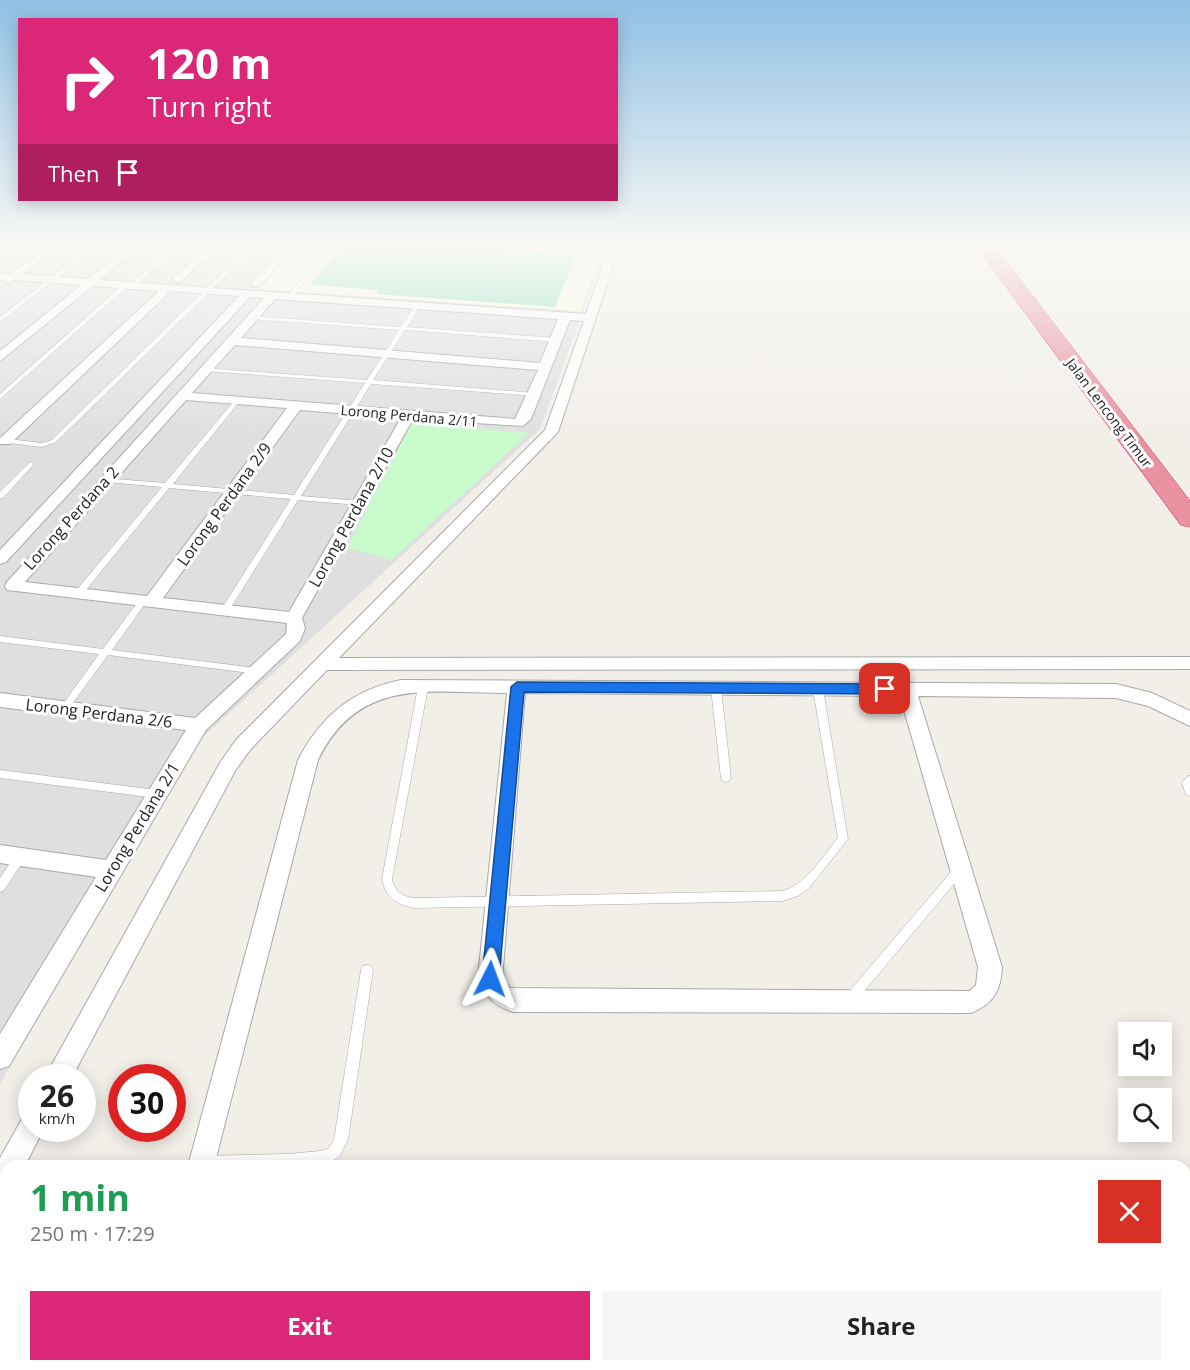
<!DOCTYPE html>
<html lang="en">
<head>
<meta charset="utf-8">
<style>
  :root { --surface:#fff; --page:#f6f6f6; --text:#222; --muted:#767676; --accent:#db2777 }
  body { margin:0; font-family:"Open Sans",sans-serif; background:var(--page); color:var(--text); height:100vh; display:flex; flex-direction:column; font-size:22px; white-space:nowrap }
  * { box-sizing:border-box; margin:0 }
  p { font-size:20px; color:var(--muted) }
  .icon { flex:none; width:33px; height:33px; fill:none; stroke:currentColor; stroke-width:2; stroke-linecap:round; stroke-linejoin:round }
  .map { position:relative; flex:1; overflow:hidden }
  .sheet { position:absolute; left:0px; top:1160px; width:1191px; height:212px; display:flex; flex-direction:column; background:var(--surface); border-radius:18px 18px 0 0; box-shadow:0 3px 15px #0003 }
  .sheet>* { flex:none }
  .guide { position:absolute; left:18px; top:18px; width:600px; height:183px; border-radius:0px; box-shadow:0 3px 15px #0003; background:#db2777; color:#fff; overflow:hidden }
  .controls { position:absolute; left:1118px; top:1022px; display:grid; gap:12px }
  .controls a { display:grid; place-items:center; width:54px; height:54px; border-radius:0px; background:var(--surface); box-shadow:0 3px 15px #0003; font-size:30px }
  .speed { position:absolute; left:18px; top:1064px; display:flex; gap:12px; font-size:30px; font-weight:700; text-align:center }
  .speed>* { display:grid; place-content:center; width:78px; height:78px; border-radius:50%; background:var(--surface); box-shadow:0 3px 15px #0003; line-height:1 }
  .speed small { font-size:15px; font-weight:400 }
  .speed .limit { border:9px solid #d22; background:#fff; color:#111 }
  .pin { position:absolute; display:grid; place-items:center; width:51px; height:51px; color:#fff; margin:-26px; border-radius:12px; box-shadow:0 3px 9px #0006 }
  .me { position:absolute; width:66px; margin:-33px; rotate:3deg; stroke-linejoin:round; filter:drop-shadow(0 0 4px #0008) }
  .turn { display:flex; align-items:center; gap:21px; height:126px; padding:0 30px; font-size:27px }
  .turn .icon { width:78px; height:78px; stroke-width:2.5 }
  .turn b { display:block; font-size:42px; line-height:51px }
  .then { display:flex; align-items:center; height:57px; padding:0 30px; background:#0003; gap:12px; font-size:22px }
  .round { display:grid; place-items:center; flex:none; width:63px; height:63px; border-radius:0px; background:var(--page) }
  .overview { display:flex; align-items:center; justify-content:space-between; height:102px; padding:0 30px }
  h1 { font-size:36px; font-weight:700; line-height:45px; color:#1e9e55 }
  .primary-button { display:flex; gap:12px; margin-top:auto; padding:12px 30px }
  .primary-button a { flex:1; height:69px; border-radius:0px; background:var(--accent); color:#fff; font-size:24px; font-weight:700; line-height:69px; text-align:center }
  .primary-button a+a { background:var(--page); color:var(--text) }
  .map>svg:first-child { display:block }
  .residential { fill:#e0dfdf }
  .education { fill:#ffffe5 }
  .park { fill:#c8facc }
  .pitch { fill:#88e0be }
  .lines { fill:none; stroke-linecap:round; stroke-linejoin:round }
  .lane-casing { stroke:#a9a9a9; stroke-width:1 }
  .street-casing { stroke:#a9a9a9; stroke-width:2 }
  .highway-casing { stroke:#dc2a67; stroke-width:1 }
  .path { stroke:#fa8072; stroke-width:4.5; stroke-dasharray:4.5 4.5; stroke-linecap:butt }
  .lane { fill:#fff; fill-rule:evenodd }
  .street { fill:#fff; fill-rule:evenodd }
  .highway { fill:#e892a2; fill-rule:evenodd }
  .route { fill:#1a73e8; stroke:#114b97; stroke-width:1.5 }
  .labels { text-anchor:middle; stroke-width:6; stroke-linejoin:round; paint-order:stroke }
  .far-street-label { font-size:14px; fill:#222; stroke:#fff }
  .street-label { font-size:16px; fill:#222; stroke:#fff }
</style>
</head>
<body>
<div class="map">
<svg width="1190" height="1370" viewBox="0 0 1190 1370">
  <rect width="100%" height="100%" fill="#f2efe9"/>
  <path class="residential" d="M0,248H606L540,429L199,741L0,1084Z"/>
  <path class="education" d="M297,248H604L580,311L258,289Z"/>
  <path class="park" d="M412,423L529,433L392,560L347,548Z"/>
  <path class="pitch" d="M341,248H489L577,254L555,307L375,294L379,290L310,285Z"/>
  <g class="lines">
    <defs>
      <path id="lane" d="M10,248H16L0,259V255Z
        M89,248H95L0,322V317Z
        M171,248H177L134,287H130V285Z
        M248,248H254L56,442L42,447L0,442V438L42,443L52,440Z
        M327,248H333L291,298H287V296Z
        M517,248H539L611,253L614,255L611,257L520,250Z
        M124,284L129,285L0,399V394Z
        M417,304L420,306L407,327L556,338L559,340L556,342L405,330L373,380L535,393L537,394V396L371,384L301,496L359,501L363,503L359,505L298,500L228,612H222L221,610L291,499L169,488L81,596H75L74,594L75,592L162,487L106,482H103V478L165,483L235,400H239V402L173,484L294,495L365,383L205,371L202,369L203,368L367,380L399,330L252,319L250,318V316L401,327L415,305Z
        M31,462L35,464L33,465L3,498H0V492L29,463Z
        M143,598L147,601L112,650L257,668L260,669L261,671L260,673L257,674L108,655L67,711H61L59,709L61,707L99,654L0,642V636L103,649L140,599Z
        M423,684L428,687L392,879C395,892 402,896 414,898L782,891C805,886 823,856 838,838L813,689L818,686L823,689L848,839L809,888L798,896L782,901L414,908C396,904 386,898 382,879L418,687Z
        M716,685L721,688L731,778L729,781L726,782L723,781L721,778L711,688Z
        M0,770L156,790L160,791L161,794L160,797L156,798L0,778Z
        M1190,776V796L1186,795L1182,783L1187,777Z
        M20,853L24,854L25,857L24,860L4,890L0,892V878L16,854Z
        M960,864L964,866L965,869L964,872L855,1002L851,1004L847,1002L845,998L847,994L956,866Z
        M367,965L371,966L373,970L348,1140L339,1157L330,1162L320,1164L309,1166H198L197,1163L199,1158L204,1156L288,1154L320,1151L328,1149L334,1140L361,970L363,966Z"/>
      <path id="street" d="M46,248H57L23,274L88,279L126,248H137L100,280L586,314L609,248H619L558,432L339,658L1190,657V669L327,670L250,750L235,771L72,1077H45L221,761L236,740L545,430L584,321L570,320L531,419L523,426L413,419L302,618L305,628L300,641L206,730L9,1066L0,1069V1034L96,877L0,863V845L106,860L186,730L0,707V693L195,718L286,634L287,623L7,590L5,586L7,582L264,298L250,297L6,562L0,564V550L239,296L171,291L10,444H0V438L159,291L93,286L0,361V351L81,285L15,280L9,283L0,279V273L11,274ZM275,299L558,319L540,363L241,338ZM235,345L538,370L515,419L192,393ZM186,400L287,408L147,596L25,582ZM300,410L401,418L289,612L163,598Z
        M206,248H217L181,282H173V278Z
        M284,248H295L260,286H252V282Z
        M401,680L1116,684L1152,693L1190,711V726L1148,706L1116,698L918,696L1002,967C1001,991 993,1004 971,1013L513,1012C491,1004 480,993 479,968L507,693C430,693 359,676 318,760L214,1166H188L298,760C321,716 352,690 401,680ZM525,693L900,696L978,967L976,985L969,991L510,988L504,982L503,968Z
        M32,1113V1128H44L25,1166H6V1194L0,1196V1158L23,1117Z"/>
      <path id="highway" d="M978,248H996L1190,501V527L1181,525Z"/>
    </defs>
    <use href="#lane" class="lane-casing"/>
    <use href="#street" class="street-casing"/>
    <use href="#highway" class="highway-casing"/>
    <path class="path" d="M143,1370L144,1365"/>
    <use href="#lane" class="lane"/>
    <use href="#street" class="street"/>
    <use href="#highway" class="highway"/>
  </g>
  <linearGradient id="sky" x2="0" y2="1"><stop stop-color="#8fc0e4"/><stop offset="0.56" stop-color="#f9f8f5"/><stop offset="1" stop-color="#f9f8f5" stop-opacity="0"/></linearGradient>
  <rect width="1190" height="440" fill="url(#sky)"/>
  <path class="route" d="M517,682L885,684L892,689L885,694L524,692L499,979L497,985L490,987L484,985L482,979L511,687Z"/>
  <g class="labels">
    <g class="far-street-label">
      <text transform="translate(1109 413) rotate(53)" y="5">Jalan Lencong Timur</text>
      <text transform="translate(409 416) rotate(5)" y="5">Lorong Perdana 2/11</text>
    </g>
    <g class="street-label">
      <text transform="translate(224 504) rotate(-54)" y="6">Lorong Perdana 2/9</text>
      <text transform="translate(351 517) rotate(-61)" y="6">Lorong Perdana 2/10</text>
      <text transform="translate(71 518) rotate(-48)" y="6">Lorong Perdana 2</text>
      <text transform="translate(99 713) rotate(7)" y="6">Lorong Perdana 2/6</text>
      <text transform="translate(137 827) rotate(-59)" y="6">Lorong Perdana 2/1</text>
    </g>
  </g>
</svg>
<div class="controls">
<a><svg class="icon" aria-label="sound" viewBox="0 0 24 24"><path d="M4 9h4l5-4v14l-5-4H4zM17 9q2 3 0 6"/></svg></a>
<a><svg class="icon" aria-label="search" viewBox="0 0 24 24"><circle cx="10" cy="10" r="6"/><path d="M15 15l6 6"/></svg></a>
</div>
<div class="speed"><div>26<small>km/h</small></div><div class="limit">30</div></div>
<div class="pin" style="left:885px;top:689px;background:#d93025"><svg class="icon" aria-label="arrive" viewBox="0 0 24 24"><path d="M6 21V4h12l-3 4 3 4H6"/></svg></div>
<svg class="me" style="left:490px;top:979px" viewBox="-20 -20 40 40"><path d="M0-17L14 15 0 8-14 15z" fill="#1a73e8" stroke="#fff" stroke-width="4"/></svg>
<div class="guide">
<div class="turn"><svg class="icon" aria-label="right" viewBox="0 0 24 24"><path d="M7 20v-9h11M14 6l5 5-5 5"/></svg><div><b>120 m</b>Turn right</div></div>
<div class="then">Then<svg class="icon" aria-label="arrive" viewBox="0 0 24 24"><path d="M6 21V4h12l-3 4 3 4H6"/></svg></div>
</div>
<section class="sheet">
<div class="overview"><div><h1>1 min</h1><p>250 m · 17:29</p></div><a class="round" style="background:#d93025;color:#fff"><svg class="icon" aria-label="close" viewBox="0 0 24 24"><path d="M6 6l12 12M18 6L6 18"/></svg></a></div>
<div class="primary-button"><a>Exit</a><a>Share</a></div>
</section>
</div>
</body>
</html>
